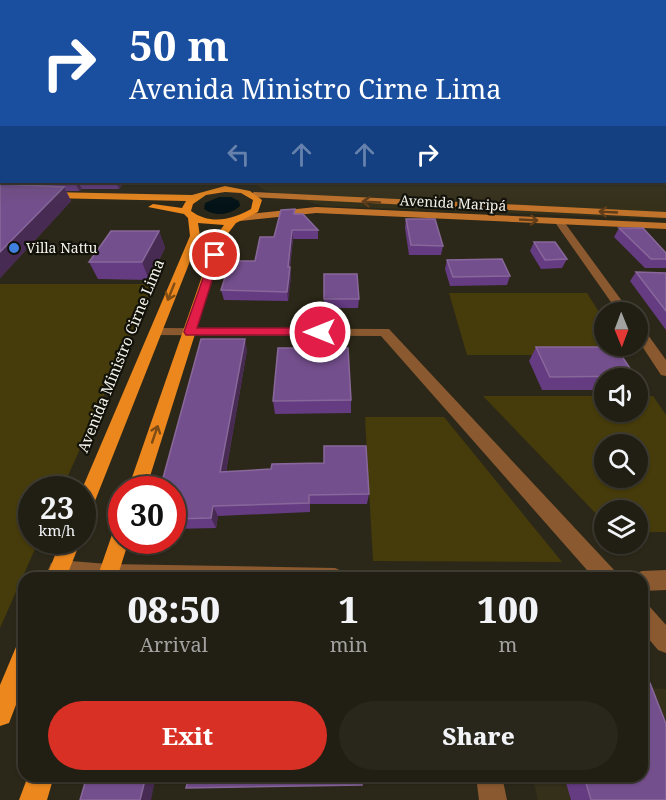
<!DOCTYPE html>
<html lang="en">
<head>
<meta charset="utf-8">
<style>
  :root { --surface:#211e13; --page:#29271c; --text:#f1f3f6; --muted:#a2a2a0; --line:#3e3c33; --accent:#d93025 }
  body { margin:0; font-family:"Noto Serif",serif; background:var(--page); color:var(--text); height:100vh; display:flex; flex-direction:column; font-size:22px; white-space:nowrap }
  * { box-sizing:border-box; margin:0 }
  p { font-size:20px; color:var(--muted) }
  .icon { flex:none; width:33px; height:33px; fill:none; stroke:currentColor; stroke-width:2; stroke-linecap:round; stroke-linejoin:round }
  .map { position:relative; flex:1; overflow:hidden }
  .panel { position:absolute; left:18px; top:572px; width:630px; height:210px; display:flex; flex-direction:column; background:var(--surface); border-radius:18px; box-shadow:0 2px 4px #0004,0 0 0 2px var(--line) }
  .panel>* { flex:none }
  .guide { position:absolute; left:0px; top:0px; width:666px; height:183px; box-shadow:0 2px 4px #0004,0 0 0 2px var(--line); background:#1a4fa0; color:#fff; overflow:hidden }
  .needle { width:39px; rotate:179deg }
  .fabs { position:absolute; left:594px; top:302px; display:grid; gap:12px }
  .fabs a { display:grid; place-items:center; width:54px; height:54px; border-radius:50%; background:var(--surface); box-shadow:0 2px 4px #0004,0 0 0 2px var(--line); font-size:30px }
  .speed { position:absolute; left:18px; top:476px; display:flex; gap:12px; font-size:30px; font-weight:700; text-align:center }
  .speed>* { display:grid; place-content:center; width:78px; height:78px; border-radius:50%; background:var(--surface); box-shadow:0 2px 4px #0004,0 0 0 2px var(--line); line-height:1 }
  .speed small { font-size:15px; font-weight:400 }
  .speed .limit { border:9px solid #d22; background:#fff; color:#111 }
  .pin { position:absolute; display:grid; place-items:center; width:51px; height:51px; color:#fff; margin:-26px; border:3px solid #fff; border-radius:50%; box-shadow:0 2px 6px #0007 }
  .me { position:absolute; width:66px; margin:-33px; rotate:270deg; stroke-linejoin:round; filter:drop-shadow(0 0 4px #0008) }
  .turn { display:flex; align-items:center; gap:21px; height:126px; padding:0 30px; font-size:27px }
  .turn .icon { width:78px; height:78px; stroke-width:2.5 }
  .turn b { display:block; font-size:42px; line-height:51px }
  .lanes { display:flex; align-items:center; height:57px; padding:0 30px; background:#0003; justify-content:center; gap:30px; direction:ltr }
  .lanes .off { opacity:.35 }
  .eta { display:flex; justify-content:space-evenly; align-items:center; height:102px; text-align:center }
  .eta b { font-size:36px; font-weight:800; line-height:42px }
  .cta { display:flex; gap:12px; margin-top:auto; padding:12px 30px }
  .cta a { flex:1; height:69px; border-radius:36px; background:var(--accent); color:#fff; font-size:24px; font-weight:800; line-height:69px; text-align:center }
  .cta a+a { background:var(--page); color:var(--text) }
  .map>svg:first-child { display:block }
  .built { fill:#35301a }
  .green { fill:#463b0a; fill-rule:evenodd }
  .water { fill:#021216 }
  .lines { fill:none; stroke-linecap:round; stroke-linejoin:round }
  .minor { fill:#8a5930; fill-rule:evenodd }
  .secondary { fill:#c1732b; fill-rule:evenodd }
  .primary { fill:#eb871d; fill-rule:evenodd }
  .wall { fill:#653b82 }
  .shaded-wall { fill:#482b53 }
  .building { fill:#744f8d; stroke:#88689b; stroke-width:1.5 }
  .oneway { stroke:#613d19 }
  .oneway2 { stroke:#7e4c14 }
  .route { fill:#e11d48; stroke:#92132f; stroke-width:1.5 }
  .shop-dot { fill:#3f7fe0; stroke:#12110a; stroke-width:2 }
  .labels { text-anchor:middle; stroke-width:4.5; stroke-linejoin:round; paint-order:stroke }
  .far-street-label { font-size:14px; fill:#f5f3e9; stroke:#12110a }
  .far-poi-label { font-size:14px; fill:#f5f3e9; stroke:#12110a; text-anchor:start }
  .street-label { font-size:15px; fill:#f5f3e9; stroke:#12110a }
</style>
</head>
<body>
<div class="map">
<svg width="666" height="800" viewBox="0 0 666 800">
  <rect width="100%" height="100%" fill="#2c2819"/>
  <path class="built" d="M664,93L666,219L324,206L264,190L254,183L664,182Z
    M642,688L666,689V800H538L532,776H642Z"/>
  <path class="green" d="M0,284H154L62,489H32V540H39L0,628Z
    M449,293H587L604,320V345H621L627,355H467Z
    M483,396H604V411H638V396H653L666,415V532H638V510H604V522ZM604,444H638V477H604Z
    M365,417H444L562,562L373,561Z"/>
  <path class="water" d="M219,197H231L239,201L240,206C230,215 215,217 204,209L205,203Z"/>
  <g class="lines">
    <path class="minor" d="M0,111H2V115H0Z
      M0,153H2V157H0Z
      M556,219H562L630,312H618L554,221Z
      M638,327L643,328L666,360V376L661,375L638,340Z
      M155,328L389,329L615,571L618,578H594L381,336L150,335L149,332Z
      M58,560L108,564L335,568L342,571L345,578H52L48,570L51,563Z
      M666,570V590L642,591V578H633L635,574L642,571Z
      M642,604L650,607L666,625V653L658,650L642,631Z
      M476,776H502L507,800H479Z"/>
    <path class="secondary" d="M254,192L666,212V218L251,197L250,195Z
      M316,207L666,223V229L316,213L240,221L235,218L240,215Z"/>
    <path class="primary" d="M225,186L250,191L262,200L258,212L236,223L226,236L146,489H128L216,236L224,225L198,223L200,236L91,511L88,517L82,519V489L190,236L188,218L184,214L148,207L153,204L182,208L186,201L50,198L46,195L50,192L192,195ZM225,192L241,193L253,200L251,209C232,220 210,225 191,211L193,204L206,195Z
      M122,524V540H129L117,578H97L115,526Z
      M61,540H81L66,578H46Z
      M24,644V684L9,723L0,726V685L16,647Z
      M28,776H54L47,800H19Z"/>
  </g>
  <path class="wall" d="M4,182H124L119,189H82L79,191H66L71,201L0,278V184L6,185Z
    M295,214L318,230V239H293L290,267L291,276L288,301L224,300L221,290L255,261L274,237Z
    M406,219L443,246L441,255H409L405,228Z
    M619,228L666,253V268H645L614,237Z
    M159,231L165,248L149,280L98,279L89,262Z
    M534,242L567,259L562,268L541,269L530,251Z
    M447,260L510,276L507,285L450,286L445,269Z
    M636,272L666,273V330L630,281Z
    M324,274L359,299L358,308H324Z
    M536,347L635,376L634,378H604V390H542L529,361Z
    M247,350L226,472L369,494L367,504H310V512L218,516L216,528L172,529V489Z
    M351,400V413L275,414L273,401Z
    M564,776H642L666,800H571Z"/>
  <path class="shaded-wall" d="M75,182H78L82,189L79,191Z
    M116,182H124L119,189Z
    M64,187L71,201L0,278V252Z
    M292,230L293,239L288,276V267Z
    M159,231L165,248L149,280L142,262Z
    M290,267L291,276L288,301L287,292Z
    M245,339L247,350L224,482L220,472Z
    M213,506L218,516L216,528L211,518Z
    M146,776H156L151,800H140Z"/>
  <path class="building" d="M0,184L64,187L0,252Z
    M295,209L294,214H303L318,230H292L288,267H290L287,292L221,290L230,261H255L260,237H274L281,210Z
    M406,219H435L443,246L411,245Z
    M619,228H643L666,253V259H651Z
    M111,231H159L142,262H89Z
    M534,242H555L567,259L545,260Z
    M502,259L510,276L453,277L447,260Z
    M636,272L666,273V311Z
    M324,274H357L359,299H324Z
    M201,339H245L220,472L271,469L272,464L324,463V446H366L369,494L309,495V503L213,506L211,518L172,519V489H160Z
    M536,347H616L635,376L550,377Z
    M278,348H348L351,400L273,401Z
    M642,683H650L666,724V800H591L584,776H642Z
    M87,776H146L140,800H80Z
    M189,776H362V785L186,788Z"/>
  <defs><path id="oneway-shaft" d="M-6 0H5M1.5-3L5.5 0L1.5 3" fill="none" stroke-width="1.6" stroke-linecap="round" stroke-linejoin="round" transform="scale(1.5)"/></defs>
  <g class="oneway">
    <use href="#oneway-shaft" transform="translate(371 202) rotate(-177)"/>
    <use href="#oneway-shaft" transform="translate(608 212) rotate(-177)"/>
    <use href="#oneway-shaft" transform="translate(529 220) rotate(3)"/>
  </g>
  <g class="oneway2">
    <use href="#oneway-shaft" transform="translate(171 292) rotate(112)"/>
    <use href="#oneway-shaft" transform="translate(155 434) rotate(-71)"/>
  </g>
  <linearGradient id="sky" x2="0" y2="1"><stop stop-color="#18160e"/><stop offset="0.45" stop-color="#454849"/><stop offset="1" stop-color="#454849" stop-opacity="0"/></linearGradient>
  <rect width="666" height="205" fill="url(#sky)"/>
  <path class="route" d="M212,253L220,255L197,328H320L325,332L324,335H186L184,332Z"/>
  <circle class="shop-dot" cx="14" cy="248" r="6"/>
  <g class="labels">
    <g class="far-street-label">
      <text transform="translate(453 203) rotate(3)" y="5">Avenida Maripá</text>
    </g>
    <g class="far-poi-label">
      <text x="26" y="253">Villa Nattu</text>
    </g>
    <g class="street-label">
      <text transform="translate(121 356) rotate(-68)" y="5">Avenida Ministro Cirne Lima</text>
    </g>
  </g>
</svg>
<div class="fabs">
<a><svg class="needle" viewBox="-14 -14 28 28"><path d="M0-13l5 13h-10z" fill="#e53935"/><path d="M0 13l5-13h-10z" fill="#a2a2a0"/></svg></a>
<a><svg class="icon" aria-label="sound" viewBox="0 0 24 24"><path d="M4 9h4l5-4v14l-5-4H4zM17 9q2 3 0 6"/></svg></a>
<a><svg class="icon" aria-label="search" viewBox="0 0 24 24"><circle cx="10" cy="10" r="6"/><path d="M15 15l6 6"/></svg></a>
<a><svg class="icon" aria-label="layers" viewBox="0 0 24 24"><path d="M12 4l9 5-9 5-9-5zM3 14l9 5 9-5"/></svg></a>
</div>
<div class="speed"><div>23<small>km/h</small></div><div class="limit">30</div></div>
<div class="pin" style="left:215px;top:255px;background:#d93025"><svg class="icon" aria-label="arrive" viewBox="0 0 24 24"><path d="M6 21V4h12l-3 4 3 4H6"/></svg></div>
<svg class="me" style="left:320px;top:332px" viewBox="-20 -20 40 40"><circle r="17" fill="#e11d48" stroke="#fff" stroke-width="3"/><path d="M0-11L8 9 0 5-8 9z" fill="#fff"/></svg>
<div class="guide">
<div class="turn"><svg class="icon" aria-label="right" viewBox="0 0 24 24"><path d="M7 20v-9h11M14 6l5 5-5 5"/></svg><div><b>50 m</b>Avenida Ministro Cirne Lima</div></div>
<div class="lanes"><svg class="icon off" aria-label="left" viewBox="0 0 24 24"><path d="M17 20v-9H6M10 6l-5 5 5 5"/></svg><svg class="icon off" aria-label="ahead" viewBox="0 0 24 24"><path d="M12 20V5M6 11l6-6 6 6"/></svg><svg class="icon off" aria-label="ahead" viewBox="0 0 24 24"><path d="M12 20V5M6 11l6-6 6 6"/></svg><svg class="icon" aria-label="right" viewBox="0 0 24 24"><path d="M7 20v-9h11M14 6l5 5-5 5"/></svg></div>
</div>
<section class="panel">
<div class="eta">
<div><b>08:50</b><p>Arrival</p></div>
<div><b>1</b><p>min</p></div>
<div><b>100</b><p>m</p></div>
</div>
<div class="cta"><a>Exit</a><a>Share</a></div>
</section>
</div>
</body>
</html>
